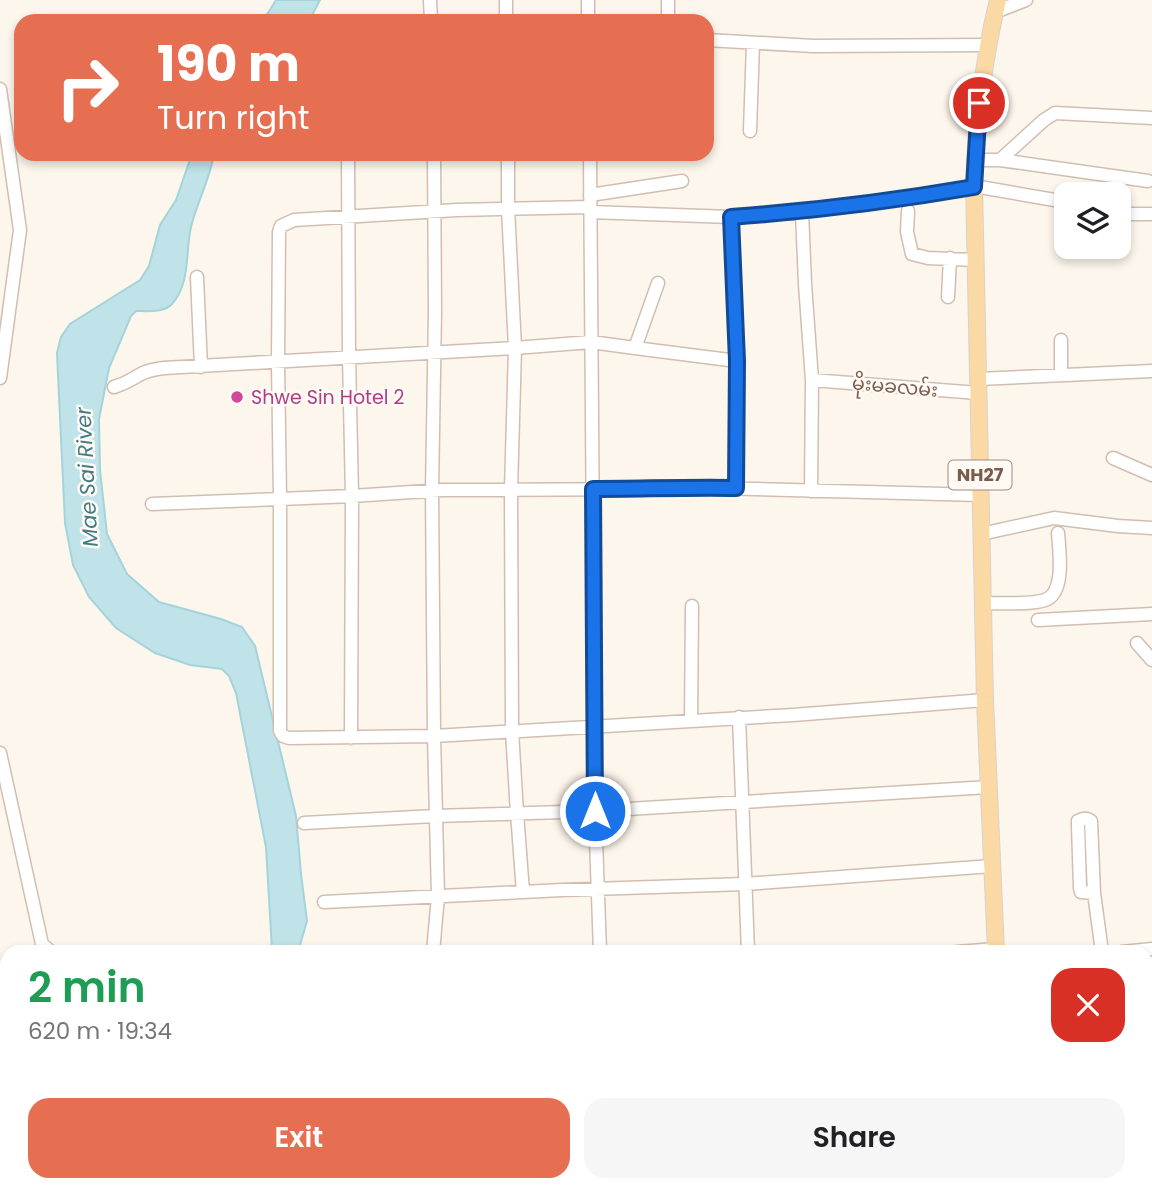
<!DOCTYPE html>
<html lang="en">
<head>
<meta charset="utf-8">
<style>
  :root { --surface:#fff; --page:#f6f6f6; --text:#202124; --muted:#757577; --accent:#e76f51 }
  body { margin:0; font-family:Poppins,"Noto Sans Myanmar",sans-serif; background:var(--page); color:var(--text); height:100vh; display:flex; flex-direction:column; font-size:26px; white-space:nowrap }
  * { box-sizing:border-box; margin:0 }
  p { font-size:23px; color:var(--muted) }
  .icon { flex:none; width:38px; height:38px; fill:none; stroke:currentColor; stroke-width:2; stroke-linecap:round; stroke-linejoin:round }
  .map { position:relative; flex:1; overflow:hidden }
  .sheet { position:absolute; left:0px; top:945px; width:1153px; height:247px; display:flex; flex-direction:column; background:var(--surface); border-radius:21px 21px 0 0; box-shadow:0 4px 10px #0003 }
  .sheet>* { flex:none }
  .top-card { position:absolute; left:14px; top:14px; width:700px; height:147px; border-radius:21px; box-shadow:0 4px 10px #0003; background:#e76f51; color:#fff; overflow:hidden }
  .tools { position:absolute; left:1054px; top:182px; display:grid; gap:14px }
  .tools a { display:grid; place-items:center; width:77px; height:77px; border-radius:14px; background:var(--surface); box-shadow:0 4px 10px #0003; font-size:35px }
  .pin { position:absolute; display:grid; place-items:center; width:60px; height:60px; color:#fff; margin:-30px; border:4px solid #fff; border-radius:50%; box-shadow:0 2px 7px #0007 }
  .me { position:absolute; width:77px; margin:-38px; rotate:0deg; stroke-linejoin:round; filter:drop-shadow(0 0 5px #0008) }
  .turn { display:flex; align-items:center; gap:24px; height:147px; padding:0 28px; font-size:32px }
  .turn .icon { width:91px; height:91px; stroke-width:2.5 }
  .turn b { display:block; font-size:49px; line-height:60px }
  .round { display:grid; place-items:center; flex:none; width:74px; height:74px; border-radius:21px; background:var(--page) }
  .summary { display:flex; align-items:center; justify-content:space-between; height:119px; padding:0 28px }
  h1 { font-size:42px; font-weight:600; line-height:52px; color:#1e9e55 }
  .button { display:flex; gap:14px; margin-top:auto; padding:14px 28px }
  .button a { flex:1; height:80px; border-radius:21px; background:var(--accent); color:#fff; font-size:28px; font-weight:600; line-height:80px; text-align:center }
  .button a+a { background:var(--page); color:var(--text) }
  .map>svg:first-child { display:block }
  .water { fill:#bfe3e8; stroke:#a5d3da; stroke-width:2 }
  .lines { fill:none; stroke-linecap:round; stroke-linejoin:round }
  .minor-casing { stroke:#d1beb0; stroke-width:15 }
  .major-casing { stroke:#dad1cd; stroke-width:18 }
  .highway-casing { stroke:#dad1cd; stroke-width:20 }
  .minor { stroke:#fff; stroke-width:12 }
  .major { stroke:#fbd9a5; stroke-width:16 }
  .highway { stroke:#f7b7a3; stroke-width:18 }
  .route-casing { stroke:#114b97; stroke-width:18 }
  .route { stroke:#1a73e8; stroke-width:12 }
  .hotel-dot { fill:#d1479c; stroke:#fffaf3; stroke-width:2.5 }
  .labels { text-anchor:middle; stroke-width:5; stroke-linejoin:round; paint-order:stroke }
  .shield { fill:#fffaf3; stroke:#a28b7f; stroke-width:2 }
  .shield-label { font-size:18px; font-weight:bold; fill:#7a5c4d }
  .street-label { font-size:19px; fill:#7a5c4d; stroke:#fffaf3 }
  .hotel-label { font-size:19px; fill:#b23c85; stroke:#fffaf3; text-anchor:start }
  .water-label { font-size:21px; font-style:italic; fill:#437c86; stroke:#fffaf3 }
</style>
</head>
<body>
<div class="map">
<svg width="1152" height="1191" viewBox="0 0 1152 1191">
  <rect width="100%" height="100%" fill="#fdf6ec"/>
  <path class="water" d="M276,0H320L309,21H260L268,13Z
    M192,154H214C210,179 197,202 191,227C185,253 191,282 172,304C164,313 147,311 136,311L131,316L109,368L99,419L100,470L107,534L127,574L159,602L221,619L242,627L255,646L296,816L301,874L307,921L298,952H271L272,950L266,847L236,693L229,676L222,669L190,665L155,653L116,628L89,597L73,565L65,523L57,353L61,337L70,324L140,280L149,266L160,225L176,200Z"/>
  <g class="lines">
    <defs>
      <path id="minor" d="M430,0L431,21
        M506,0V21
        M588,0V21
        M668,0V21
        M995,12L1026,0
        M707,40L813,46L988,45
        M0,89L20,230L0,378
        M750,131L753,43
        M348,154L349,356L352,496L351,738
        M508,154V208L515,348L511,490L512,731L517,813L523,892
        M590,154L595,811L600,952
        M975,160H1000L1148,181
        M1000,160L1044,120L1055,113L1152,118
        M590,195L682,181
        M908,211L907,232L912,254L928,258L975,260
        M590,212L731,217L802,212L934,194L974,186L1066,202
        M802,212L805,284L812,380L811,491
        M1118,212L1127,214H1152
        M731,217L737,361L736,488
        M197,277L201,367
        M948,297L950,258
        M635,348L737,361
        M1061,375V340
        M978,379L1152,371
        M812,380L978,393
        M114,387C127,383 130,380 141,374C148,370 156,369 164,368L515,348L591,342L635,348L658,283
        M1113,458L1152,475
        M980,495L683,487L669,489L442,490L352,496L280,499V731L283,736L289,738L434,736L793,715L985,700
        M152,504L280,499L278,362L279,232L281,226L294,220L457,210L590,207
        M981,534L1054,518L1118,526L1152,528
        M984,603C1000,603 1031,605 1045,600C1066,593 1059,549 1058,533
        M1038,620L1152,614
        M1137,643L1152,660
        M739,717L748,952
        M691,721L692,606
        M0,753L42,944L51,952
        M304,823L435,816L595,811L989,787
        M1094,893L1081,892L1080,888L1078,825V821C1083,818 1087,818 1091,821L1094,893L1102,952
        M324,902L562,890L745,884L992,866
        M433,952L438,896L434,736L432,491L435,312L434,154
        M957,952L996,949
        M1122,952L1152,949
        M1146,1024H1152
        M618,1185L619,1191
        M107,1191L108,1185
        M751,1191L801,1185"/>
      <path id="major" d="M996,952L985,700L974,186C976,124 983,61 998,0"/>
      <path id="highway" d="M0,1023H7
        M0,1142L7,1140
        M1019,1185L1021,1191"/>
    </defs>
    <use href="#minor" class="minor-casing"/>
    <use href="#major" class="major-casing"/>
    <use href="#highway" class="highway-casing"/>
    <use href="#minor" class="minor"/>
    <use href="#major" class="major"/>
    <use href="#highway" class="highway"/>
  </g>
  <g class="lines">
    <defs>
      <path id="route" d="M595,811L593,489C641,489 688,487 736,488L737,361L731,217C812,211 893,201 974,187L979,103"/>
    </defs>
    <use href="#route" class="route-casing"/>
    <use href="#route" class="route"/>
  </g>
  <circle class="hotel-dot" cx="237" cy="397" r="7"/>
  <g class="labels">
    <rect class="shield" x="948.5" y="460.5" width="63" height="29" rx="5"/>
    <g class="shield-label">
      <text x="980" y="481">NH27</text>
    </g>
    <g class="street-label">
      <text transform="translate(895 386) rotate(5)" y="7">မိုးမခလမ်း</text>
    </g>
    <g class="hotel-label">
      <text x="251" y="404">Shwe Sin Hotel 2</text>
    </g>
    <g class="water-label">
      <text transform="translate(87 477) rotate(-93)" y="7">Mae Sai River</text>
    </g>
  </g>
</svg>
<div class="tools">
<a><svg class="icon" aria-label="layers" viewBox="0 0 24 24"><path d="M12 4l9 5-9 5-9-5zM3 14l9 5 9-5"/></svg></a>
</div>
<div class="pin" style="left:979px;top:103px;background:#d93025"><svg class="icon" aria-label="arrive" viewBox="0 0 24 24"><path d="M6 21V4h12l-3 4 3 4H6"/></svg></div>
<svg class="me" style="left:595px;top:811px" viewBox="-20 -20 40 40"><circle r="17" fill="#1a73e8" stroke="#fff" stroke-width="3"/><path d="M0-11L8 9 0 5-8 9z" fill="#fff"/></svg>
<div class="top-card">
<div class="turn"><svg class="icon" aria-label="right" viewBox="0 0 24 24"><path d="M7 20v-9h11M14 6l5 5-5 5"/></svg><div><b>190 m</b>Turn right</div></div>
</div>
<section class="sheet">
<div class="summary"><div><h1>2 min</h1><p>620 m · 19:34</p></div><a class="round" style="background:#d93025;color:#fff"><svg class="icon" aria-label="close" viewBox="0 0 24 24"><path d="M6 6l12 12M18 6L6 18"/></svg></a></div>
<div class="button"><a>Exit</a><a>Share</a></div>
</section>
</div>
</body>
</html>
